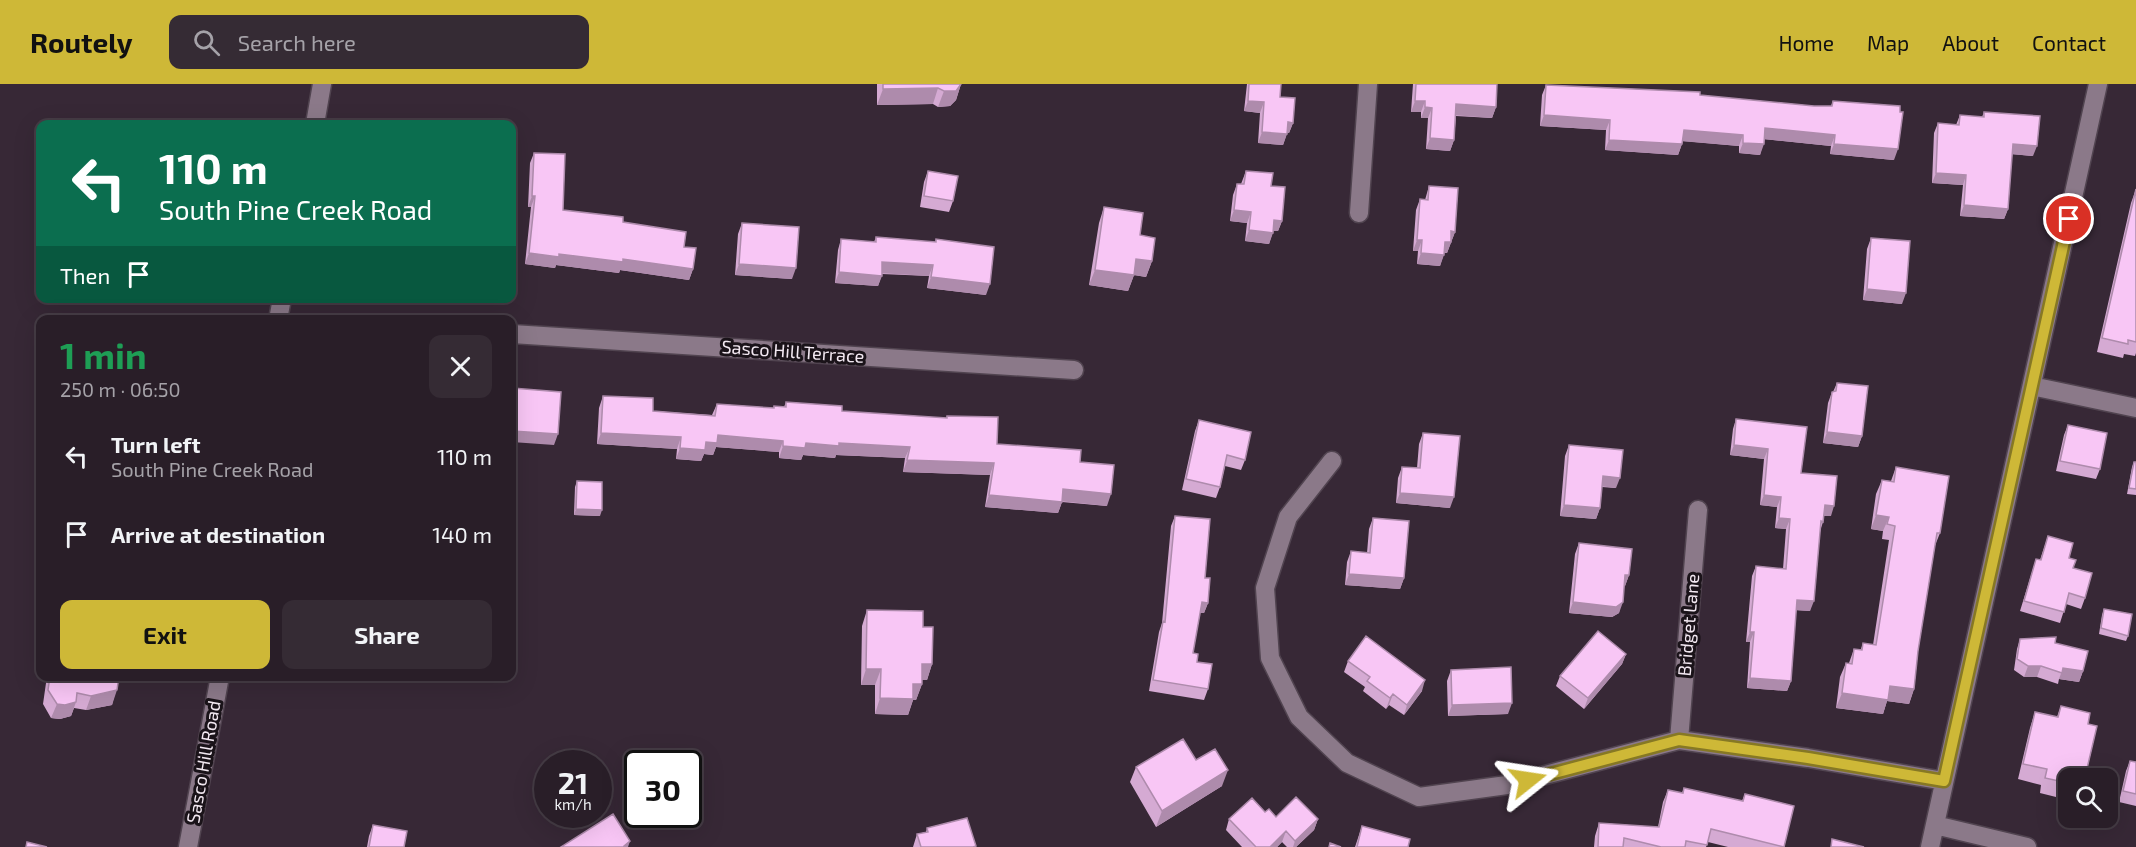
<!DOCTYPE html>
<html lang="en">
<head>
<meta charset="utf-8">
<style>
  :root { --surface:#291e28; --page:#352b34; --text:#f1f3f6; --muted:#a5a2a8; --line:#453c45; --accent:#ceb837 }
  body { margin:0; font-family:"Exo 2",sans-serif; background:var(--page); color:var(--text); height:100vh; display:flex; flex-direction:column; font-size:22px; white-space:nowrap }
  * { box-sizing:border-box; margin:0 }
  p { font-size:20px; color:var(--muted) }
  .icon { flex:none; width:33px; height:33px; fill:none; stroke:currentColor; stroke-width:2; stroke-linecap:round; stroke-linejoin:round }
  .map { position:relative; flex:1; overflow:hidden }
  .sheet { position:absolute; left:36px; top:231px; width:480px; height:366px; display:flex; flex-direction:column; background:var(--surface); border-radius:12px; box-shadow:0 6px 24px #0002,0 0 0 2px var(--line) }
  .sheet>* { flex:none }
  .top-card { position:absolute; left:36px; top:36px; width:480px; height:183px; border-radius:12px; box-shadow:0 6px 24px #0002,0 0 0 2px var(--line); background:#0b6e4f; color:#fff; overflow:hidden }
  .buttons { position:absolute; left:2058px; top:684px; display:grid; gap:12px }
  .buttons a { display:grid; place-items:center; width:60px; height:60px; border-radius:12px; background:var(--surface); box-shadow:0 6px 24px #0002,0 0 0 2px var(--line); font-size:30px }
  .speed { position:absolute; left:534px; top:666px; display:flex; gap:12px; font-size:30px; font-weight:700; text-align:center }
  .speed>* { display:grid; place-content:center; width:78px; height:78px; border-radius:50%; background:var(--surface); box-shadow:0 6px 24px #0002,0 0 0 2px var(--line); line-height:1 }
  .speed small { font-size:15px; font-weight:400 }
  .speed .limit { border:3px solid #111; border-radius:9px; background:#fff; color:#111 }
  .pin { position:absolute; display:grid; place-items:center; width:51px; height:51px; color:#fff; margin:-26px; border:3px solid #fff; border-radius:50%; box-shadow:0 2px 6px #0007 }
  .me { position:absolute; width:66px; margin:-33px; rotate:75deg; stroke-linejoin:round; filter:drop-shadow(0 0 4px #0008) }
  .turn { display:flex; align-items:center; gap:21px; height:126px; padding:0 24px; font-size:27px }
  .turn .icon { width:78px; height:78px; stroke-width:2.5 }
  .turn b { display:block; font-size:42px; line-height:51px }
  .then { display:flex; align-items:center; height:57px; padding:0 24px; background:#0003; gap:12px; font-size:22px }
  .round { display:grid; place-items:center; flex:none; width:63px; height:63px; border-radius:12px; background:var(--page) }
  .overview { display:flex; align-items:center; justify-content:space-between; height:102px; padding:0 24px }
  h1 { font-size:36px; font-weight:700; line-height:45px; color:#1e9e55 }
  .action { display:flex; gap:12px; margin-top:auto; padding:12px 24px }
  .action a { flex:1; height:69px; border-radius:12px; background:var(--accent); color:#111; font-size:24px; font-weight:700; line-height:69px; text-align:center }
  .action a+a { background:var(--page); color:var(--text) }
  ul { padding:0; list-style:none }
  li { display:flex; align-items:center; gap:18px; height:78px; padding:0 24px }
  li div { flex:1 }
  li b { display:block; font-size:22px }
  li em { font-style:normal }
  header { display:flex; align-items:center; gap:36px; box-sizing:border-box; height:84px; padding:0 30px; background:var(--accent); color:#111 }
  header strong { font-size:28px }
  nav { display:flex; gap:33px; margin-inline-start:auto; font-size:21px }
  .search { width:420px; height:54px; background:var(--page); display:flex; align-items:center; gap:15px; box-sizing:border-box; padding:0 21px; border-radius:12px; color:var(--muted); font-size:22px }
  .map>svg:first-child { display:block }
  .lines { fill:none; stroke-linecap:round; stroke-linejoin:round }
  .minor-casing { stroke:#514450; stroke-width:21 }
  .minor { stroke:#8b7989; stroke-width:18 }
  .wall { fill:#d5aad3 }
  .shaded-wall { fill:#ae8bac }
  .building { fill:#f8c6f5; stroke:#ae8bac; stroke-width:1.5 }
  .route-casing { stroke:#867824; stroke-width:15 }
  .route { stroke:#ceb837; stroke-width:10 }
  .labels { text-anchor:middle; stroke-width:6; stroke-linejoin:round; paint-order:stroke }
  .street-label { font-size:18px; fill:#f2e8f1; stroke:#1a1319 }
</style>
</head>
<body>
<header>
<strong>Routely</strong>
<div class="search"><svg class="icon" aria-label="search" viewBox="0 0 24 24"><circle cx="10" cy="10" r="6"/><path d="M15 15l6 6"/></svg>Search here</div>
<nav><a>Home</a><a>Map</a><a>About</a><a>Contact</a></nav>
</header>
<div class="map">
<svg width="2136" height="763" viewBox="0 0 2136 763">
  <rect width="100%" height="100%" fill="#372836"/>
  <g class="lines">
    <defs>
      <path id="minor" d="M315,40L322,0
        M1359,129L1368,0
        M278,236L282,214
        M512,250L1074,286
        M2032,302L2136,324
        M1332,377L1288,433L1265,504L1270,574L1299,633L1347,679L1419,713L1507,701L1679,656L1808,674L1944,697
        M1679,656L1698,426
        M1935,741L2027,763
        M188,763L220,592
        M1930,763L2098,0"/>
    </defs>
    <use href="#minor" class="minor-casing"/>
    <use href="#minor" class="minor"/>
  </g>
  <path class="wall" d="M877,0H961L956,16L950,22L938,23L933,20L877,21Z
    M1247,0H1281L1280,13L1293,39L1289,49H1287L1283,61L1258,59L1260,29L1244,27Z
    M1413,0H1497L1496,23L1492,34L1456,32L1454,56L1450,67L1426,65L1428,34H1421V28H1411Z
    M1546,1L1700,11L1814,22H1831L1833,17L1894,76L1830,70L1831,62L1764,55L1760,71L1739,69V62L1683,57L1678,71L1605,66L1606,46L1540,42L1542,11Z
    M1984,28L2033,72L2012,70L2008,125L2004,135L1960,132L1963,101L1932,99L1934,49L1938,39L1956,41L1960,31L1982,33Z
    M534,69L563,126L623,138L684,163L693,185L689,196L620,186L619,189L556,181L555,184L525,180L531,123H528L530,79Z
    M928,87L953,117L949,128L920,123L924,98Z
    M1246,87L1271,102L1282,137L1278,147H1273L1269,160L1245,157L1247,139L1230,137L1233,111L1237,100H1241Z
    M1429,102L1455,148L1447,169H1444L1440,182L1417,180L1418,167H1413L1416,126L1420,115L1425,116Z
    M2136,105V269L2135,272L2124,270L2123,274L2097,268L2131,119Z
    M1104,123L1140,151L1152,177L1146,193L1134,191L1128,207L1089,201L1099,139Z
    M742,139L792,195L735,191L738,150Z
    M876,153L935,158L936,155L986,211L927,204L929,192L882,190L878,202L835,199L838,166L841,155L874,158Z
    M1871,154L1902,220L1863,216L1867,165Z
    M1837,299L1862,352L1858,363L1823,359L1828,319L1832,308H1833Z
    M603,312L653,327L712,331L717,320L773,324L774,322L784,323L786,318L842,327L946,334L947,332L997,360L1080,378L1107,422L1062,418L1058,429L985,423L990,391L903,388L905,374L836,371L835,374L803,371L801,376L779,374V368L716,363L713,371L704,370L701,377L676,375L677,365L597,360L599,324Z
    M1736,335L1801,389L1831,432H1824L1823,438L1820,447L1810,527L1796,526L1791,597L1787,607L1747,604L1750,558H1746L1752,492L1756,482L1783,485L1786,445L1775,444L1777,423L1760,421L1764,375L1730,371L1733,345Z
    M1199,336L1245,376L1241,386L1225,382L1220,403L1216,414L1182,406L1195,347Z
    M2068,341L2100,385L2096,395L2056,387L2064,351Z
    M1423,349L1450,424L1396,419L1398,394L1402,383L1417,384L1419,360Z
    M1569,361L1616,404L1602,403L1600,424L1596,435L1560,432L1565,372Z
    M2134,378H2136V411L2127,410L2132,383Z
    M1896,383L1940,449L1934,464L1918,567L1914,605L1909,620L1887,617L1883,630L1836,624L1840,593L1846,579H1849L1854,565H1861L1863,559L1873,561L1889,456L1882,455L1883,447L1871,445L1876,410L1882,396L1891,397Z
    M577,397L600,432L574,431L575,403Z
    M1175,432L1205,494L1208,519L1204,529H1200L1193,569L1208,605L1204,616L1149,607L1159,548L1162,539L1171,442Z
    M1373,434L1404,494L1400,505L1345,501L1347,478L1351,467L1367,469L1369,445Z
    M2048,452L2069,474L2085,514L2081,525L2066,520L2060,539L2020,527L2036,475L2040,476Z
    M1579,459L1629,491L1625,502H1624L1619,529L1612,533L1569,529L1575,470Z
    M2104,525L2128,552L2126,557L2099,550L2102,531Z
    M867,526L923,543L932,580L927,596H922V600L916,616H913L908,631L875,630V601H861L862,542Z
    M2020,555L2055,559L2083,587L2079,598L2059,595L2058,600L2037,593H2024L2014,586L2017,565Z
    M1626,570L1622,580L1584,625L1556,602L1560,592Z
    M1348,577L1422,607L1404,631L1389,621L1386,625L1363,607L1365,603L1344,588Z
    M1451,586L1508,630L1448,632L1447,597Z
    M47,592H119L112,621L86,626L74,624L71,632L60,635L51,634L43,620Z
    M2061,622L2088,640L2097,642L2085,694H2068V716L2040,709L2041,701L2018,695L2030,644L2035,628L2057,633Z
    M1196,676L1222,702L1156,743L1130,698L1136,683Z
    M2130,677L2136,678V722L2119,718L2126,687Z
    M1684,704L1742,717L1745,710L1784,763H1728L1708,758L1706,763H1594L1595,752L1599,739L1658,743L1663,718L1668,706L1682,709Z
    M1265,728L1276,733L1318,735L1314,746L1296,763H1287L1282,758L1277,763H1242L1226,746L1229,735Z
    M373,741L404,763H367L369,752Z
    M1362,742L1408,763H1355Z
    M927,744L976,763H913L917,750L926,748Z"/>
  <path class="shaded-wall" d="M961,0L956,16L950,22L938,23L944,7Z
    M938,4L933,20L877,21L883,5Z
    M1248,17L1264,18L1260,29L1244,27Z
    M1415,17H1425L1421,28H1411Z
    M1456,20L1496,23L1492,34L1452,31Z
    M1425,23L1432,24L1428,34H1421Z
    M1544,31L1610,36L1606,46L1540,42Z
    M1288,38L1293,39L1289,49H1284Z
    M1765,44L1835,51L1831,62L1762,55Z
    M1684,46L1743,51L1739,62L1680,57Z
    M1262,48L1287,50L1283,61L1258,59Z
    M1430,54L1454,56L1450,67L1426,65Z
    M1609,56L1682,60L1678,71L1605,66Z
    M1743,59L1764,60L1760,71L1739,69Z
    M1834,60L1898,65L1894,76L1830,70Z
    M2013,60L2037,62L2033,72L2009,70Z
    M1936,89L1966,91L1963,101L1932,99Z
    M532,112H535L531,123H528Z
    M1964,121L2008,125L2004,135L1960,132Z
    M1234,126L1251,128L1247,139L1230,137Z
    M1274,136L1282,137L1278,147H1270Z
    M1249,146L1273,149L1269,160L1245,157Z
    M1451,147L1455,148L1447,169L1441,168L1445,158Z
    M1417,156H1422L1418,167H1413Z
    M529,169L559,170L623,175L693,185L689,196L620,186L619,189L556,181L555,184L525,180Z
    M1421,169L1444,171L1440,182L1417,180Z
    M1136,175L1152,177L1146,193L1134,191L1128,207L1089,201L1095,186Z
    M882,178L933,181L929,192L878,189Z
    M739,180L796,184L792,195L735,191Z
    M839,188L882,192L878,202L835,199Z
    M931,193L990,200L986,211L927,204Z
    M1867,205L1906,209L1902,220L1863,216Z
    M512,347L558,350L554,361L512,358Z
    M1827,348L1862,352L1858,363L1823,359Z
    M601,349L681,353L677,365L597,360Z
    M718,351L783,357L779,368L716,363L713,371L704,370L701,377L676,375L680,364L706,358Z
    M806,359H839L910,363L905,374L836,371L835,374L803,371L801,376L779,374L783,362Z
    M1734,361L1768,365L1764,375L1730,371Z
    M907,376L994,379L990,391L903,388Z
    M1603,392L1620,394L1616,404L1599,402Z
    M1063,405L1111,410L1107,422L1059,417Z
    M1400,409L1454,413L1450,424L1396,419Z
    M989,411L1062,418L1058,429L985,423Z
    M1764,411L1781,413L1777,423L1760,421Z
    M1564,421L1600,424L1596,435L1560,432Z
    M1825,421L1834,422L1831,432H1821Z
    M576,425L602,426L600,432L574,431Z
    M1876,431L1889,433L1883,447L1871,445Z
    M1779,434L1790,435L1786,445L1775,444Z
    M1349,490L1404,494L1400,505L1345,501Z
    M1625,491H1629L1625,502L1622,501Z
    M1797,516L1814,517L1810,527L1793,526Z
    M1202,518L1208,519L1204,529H1198Z
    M1573,518H1623L1619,529L1612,533L1569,529Z
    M1750,548H1754L1750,558H1746Z
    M1626,570L1622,580L1584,625L1588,614Z
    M922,580H932L927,596H917Z
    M2028,582H2041L2037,593H2024Z
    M2063,584L2083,587L2079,598L2059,595Z
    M866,585H881L875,601H861Z
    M1750,594L1791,597L1787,607L1747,604Z
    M1425,596L1422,607L1404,631L1407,621Z
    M913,600H922L916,616H913L908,631L875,630L880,614Z
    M1890,602L1914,605L1909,620L1887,617L1883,630L1836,624L1842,609Z
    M117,606L112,621L86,626L91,612Z
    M1393,610L1389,621L1386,625L1390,614Z
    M76,618L71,632L60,635L51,634L57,620Z
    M1512,619L1508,630L1448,632L1452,621Z
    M1228,686L1222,702L1156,743L1162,727Z
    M1318,735L1314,746L1296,763H1293L1295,757Z
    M1286,747L1282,758L1277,763H1270Z
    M630,757L628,763H623L624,762Z"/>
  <path class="building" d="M883,0H961L956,7H944L938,4L883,5Z
    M1249,0H1281L1280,13L1295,14L1293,39L1288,38L1287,50L1262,48L1264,18L1248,17Z
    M1416,0H1497L1496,23L1456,20L1454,56L1430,54L1432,24L1425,23V17H1415Z
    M1546,1L1700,8V11L1814,22H1832L1833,17L1900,22V28H1903L1898,65L1834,60L1835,51L1765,44L1764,60L1743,59V51L1684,46L1682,60L1609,56L1610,36L1544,31Z
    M1984,28L2040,32L2037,62L2013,60L2008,125L1964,121L1966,91L1936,89L1938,39L1959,41L1960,31L1984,33Z
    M534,69L565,70L563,126L623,133V138L686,148L684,163L696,164L693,185L623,175V178L559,170V173L529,169L535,112H532Z
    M928,87L958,92L953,117L924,112Z
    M1246,87L1273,89L1271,102L1285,103L1282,137L1274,136L1273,149L1249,146L1251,128L1234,126L1237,100H1244Z
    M1429,102L1458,104L1455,148L1451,147V158H1445L1444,171L1421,169L1422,156H1417L1420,115L1428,116Z
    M2136,105V258L2128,256V260L2102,254Z
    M1104,123L1143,129L1140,151L1155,154L1152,177L1136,175L1134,191L1095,186Z
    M742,139L799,143L796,184L739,180Z
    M876,153L936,158V155L994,163L990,200L931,193L933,181L882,178V192L839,188L841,155L876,158Z
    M1871,154L1910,157L1906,209L1867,205Z
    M1837,299L1868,302L1862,352L1827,348L1832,308L1836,307Z
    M512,304L561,308L558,350L512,347Z
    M603,312L653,314V327L715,332L717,320L774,324V322L786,323V318L842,322V327L947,334V332L998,333L997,360L1081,366L1080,378L1114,381L1111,410L1063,405L1062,418L989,411L994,379L907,376L910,363L839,359V362L806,359L805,364L783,362V357L718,351L717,359L706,358L705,366L680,364L681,353L601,349Z
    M1736,335L1807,343L1801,389L1837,392L1834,422L1825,421L1823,438L1821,437L1814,517L1797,516L1791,597L1750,594L1754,548H1750L1756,482L1786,485L1790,435L1779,434L1781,413L1764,411L1768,365L1734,361Z
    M1199,336L1251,348L1245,376L1227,371L1220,403L1186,395Z
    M2068,341L2107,349L2100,385L2060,377Z
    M1423,349L1460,352L1454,413L1400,409L1402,383L1420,384Z
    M1569,361L1623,366L1620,394L1603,392L1600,424L1564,421Z
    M2134,378H2136V405L2129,404Z
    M1896,383L1949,392L1940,449H1937L1918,567L1914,605L1890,602L1888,616L1842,609L1846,579L1852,580L1854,565L1862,566L1863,559L1876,561L1895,442L1887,440L1889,433L1876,431L1882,396L1894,398Z
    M577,397L602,398V426L576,425Z
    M1175,432L1210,435L1205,494H1210L1208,519L1202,518L1193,569L1198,570L1197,578L1212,580L1208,605L1153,596L1163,537L1165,538Z
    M1373,434L1409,437L1404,494L1349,490L1351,467L1370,469Z
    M2048,452L2073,459L2069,474L2076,476L2073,484L2092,489L2085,514L2069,509L2064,528L2024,517L2036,475L2041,476Z
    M1579,459L1632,465L1629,491H1625L1623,518L1616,523L1573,518Z
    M2104,525L2132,530L2128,552L2101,544Z
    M867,526L923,527V543H933L932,580H922V600H913V615L880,614L881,585H866Z
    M1598,547L1626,570L1588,614L1560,592Z
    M1366,552L1425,596L1407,621L1393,610L1390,614L1367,597L1370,593L1348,577Z
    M2056,553L2055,559L2088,567L2083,587L2063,584L2062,589L2041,582H2028L2017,575L2020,555Z
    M1511,583L1512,619L1452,621L1451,586Z
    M50,592H119L117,606L91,612L77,609L76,618L65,621L57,620L48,606Z
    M2061,622L2090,629L2088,640L2097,642L2085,693L2076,691L2075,694H2068V699L2045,694L2047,685L2023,680L2035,628L2058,633Z
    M1183,655L1196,676L1215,665L1228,686L1162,727L1136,683Z
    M2130,677L2136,678V710L2123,707Z
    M1684,704L1743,717L1745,710L1794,722L1784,763L1711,745L1707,761L1686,757L1685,763H1661L1624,754L1623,763H1598L1599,739L1659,743L1668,706L1683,709Z
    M1296,713L1318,735L1295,757L1286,747L1270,763H1256L1229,735L1252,714L1265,728L1269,725L1276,733Z
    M613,730L630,757L624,762L625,763H561Z
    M967,734L976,762L973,763H921L917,750L928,748L927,744Z
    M373,741L407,747L404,763H369Z
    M1362,742L1410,755L1408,763H1357Z
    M1832,755L1864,763H1831Z
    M27,758L47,763H26Z
    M1330,759L1341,763H1329Z"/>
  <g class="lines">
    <defs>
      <path id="route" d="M1528,696L1679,656L1808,674L1944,697L2069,135"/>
    </defs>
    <use href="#route" class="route-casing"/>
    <use href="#route" class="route"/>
  </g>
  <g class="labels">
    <g class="street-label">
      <text transform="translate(793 268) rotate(4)" y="6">Sasco Hill Terrace</text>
      <text transform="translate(1689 541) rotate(-85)" y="6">Bridget Lane</text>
      <text transform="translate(204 678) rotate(-80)" y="6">Sasco Hill Road</text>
    </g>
  </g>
</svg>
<div class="buttons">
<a><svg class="icon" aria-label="search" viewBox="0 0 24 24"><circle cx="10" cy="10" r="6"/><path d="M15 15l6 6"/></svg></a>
</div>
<div class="speed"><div>21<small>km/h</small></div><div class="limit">30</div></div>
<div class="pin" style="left:2069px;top:135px;background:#d93025"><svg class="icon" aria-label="arrive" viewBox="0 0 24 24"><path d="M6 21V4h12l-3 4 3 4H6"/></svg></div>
<svg class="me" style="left:1528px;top:696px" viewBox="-20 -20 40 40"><path d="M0-17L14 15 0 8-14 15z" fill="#ceb837" stroke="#fff" stroke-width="4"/></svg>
<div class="top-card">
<div class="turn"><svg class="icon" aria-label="left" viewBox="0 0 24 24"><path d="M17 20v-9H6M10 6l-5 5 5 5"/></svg><div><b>110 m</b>South Pine Creek Road</div></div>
<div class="then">Then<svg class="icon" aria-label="arrive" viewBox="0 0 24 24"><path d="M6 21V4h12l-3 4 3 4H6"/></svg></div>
</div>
<section class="sheet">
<div class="overview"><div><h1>1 min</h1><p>250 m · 06:50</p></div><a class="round"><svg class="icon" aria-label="close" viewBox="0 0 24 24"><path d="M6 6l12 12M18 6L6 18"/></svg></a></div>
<ul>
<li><svg class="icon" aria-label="left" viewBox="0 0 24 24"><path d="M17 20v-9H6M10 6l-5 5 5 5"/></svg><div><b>Turn left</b><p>South Pine Creek Road</p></div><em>110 m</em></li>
<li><svg class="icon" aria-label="arrive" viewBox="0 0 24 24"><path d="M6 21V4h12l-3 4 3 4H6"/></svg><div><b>Arrive at destination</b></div><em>140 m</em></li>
</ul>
<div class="action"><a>Exit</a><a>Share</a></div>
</section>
</div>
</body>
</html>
